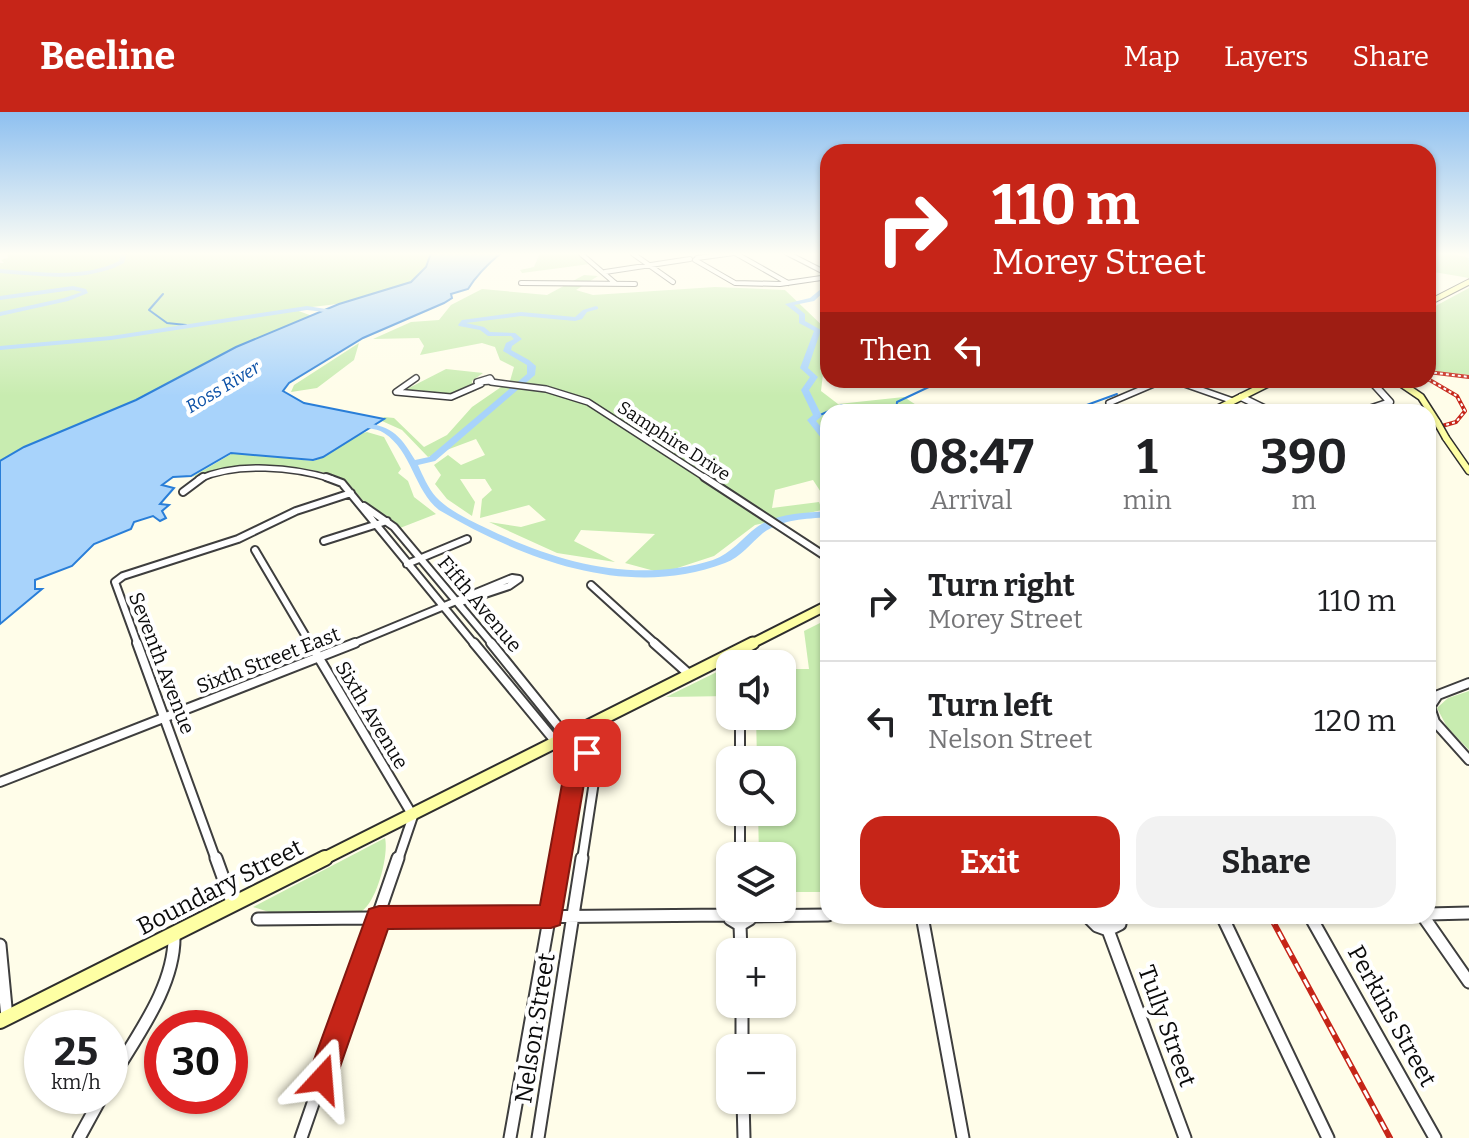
<!DOCTYPE html>
<html lang="en">
<head>
<meta charset="utf-8">
<style>
  :root { --surface:#fff; --page:#f2f2f2; --text:#202124; --muted:#757577; --line:#e0e0e0; --accent:#c62518 }
  body { margin:0; font-family:Bitter,serif; background:var(--page); color:var(--text); height:100vh; display:flex; flex-direction:column; font-size:30px; white-space:nowrap }
  * { box-sizing:border-box; margin:0 }
  p { font-size:26px; color:var(--muted) }
  .icon { flex:none; width:44px; height:44px; fill:none; stroke:currentColor; stroke-width:2; stroke-linecap:round; stroke-linejoin:round }
  .map { position:relative; flex:1; overflow:hidden }
  .side { position:absolute; left:820px; top:292px; width:616px; height:520px; display:flex; flex-direction:column; background:var(--surface); border-radius:24px; box-shadow:0 2px 6px #0004 }
  .side>* { flex:none }
  .top-card { position:absolute; left:820px; top:32px; width:616px; height:244px; border-radius:24px; box-shadow:0 2px 6px #0004; background:#c62518; color:#fff; overflow:hidden }
  .controls { position:absolute; left:716px; top:538px; display:grid; gap:16px }
  .controls a { display:grid; place-items:center; width:80px; height:80px; border-radius:16px; background:var(--surface); box-shadow:0 2px 6px #0004; font-size:40px }
  .speed { position:absolute; left:24px; top:898px; display:flex; gap:16px; font-size:40px; font-weight:700; text-align:center }
  .speed>* { display:grid; place-content:center; width:104px; height:104px; border-radius:50%; background:var(--surface); box-shadow:0 2px 6px #0004; line-height:1 }
  .speed small { font-size:20px; font-weight:400 }
  .speed .limit { border:12px solid #d22; background:#fff; color:#111 }
  .pin { position:absolute; display:grid; place-items:center; width:68px; height:68px; color:#fff; margin:-34px; border-radius:16px; box-shadow:0 4px 12px #0006 }
  .me { position:absolute; width:88px; margin:-44px; rotate:19deg; stroke-linejoin:round; filter:drop-shadow(0 0 6px #0008) }
  .turn { display:flex; align-items:center; gap:28px; height:168px; padding:0 40px; font-size:36px }
  .turn .icon { width:104px; height:104px; stroke-width:2.5 }
  .turn b { display:block; font-size:56px; line-height:68px }
  .then { display:flex; align-items:center; height:76px; padding:0 40px; background:#0003; gap:16px; font-size:30px }
  .eta { display:flex; justify-content:space-evenly; align-items:center; height:136px; text-align:center }
  .eta b { font-size:48px; font-weight:700; line-height:56px }
  .button { display:flex; gap:16px; margin-top:auto; padding:16px 40px }
  .button a { flex:1; height:92px; border-radius:24px; background:var(--accent); color:#fff; font-size:32px; font-weight:700; line-height:92px; text-align:center }
  .button a+a { background:var(--page); color:var(--text) }
  ul { padding:0; list-style:none }
  li { display:flex; align-items:center; gap:24px; height:120px; padding:0 40px; border-top:2px solid var(--line) }
  li div { flex:1 }
  li b { display:block; font-size:30px }
  li em { font-style:normal }
  header { display:flex; align-items:center; gap:48px; box-sizing:border-box; height:112px; padding:0 40px; background:var(--accent); color:#fff }
  header strong { font-size:38px }
  nav { display:flex; gap:44px; margin-inline-start:auto; font-size:28px }
  .map>svg:first-child { display:block }
  .green { fill:#c8ecb0 }
  .water { fill:#a8d3fb; stroke:#297ed8; stroke-width:2 }
  .lines { fill:none; stroke-linecap:round; stroke-linejoin:round }
  .stream { stroke:#297ed8; stroke-width:2 }
  .river { fill:#a8d3fb; fill-rule:evenodd }
  .minor-far4-casing { stroke:#3e3e3e; stroke-width:6 }
  .minor-far3-casing { stroke:#3e3e3e; stroke-width:8 }
  .minor-far2-casing { stroke:#3e3e3e; stroke-width:10 }
  .minor-far1-casing { stroke:#3e3e3e; stroke-width:12 }
  .minor-casing { stroke:#3e3e3e; stroke-width:15 }
  .tertiary-casing { stroke:#3e3e3e; stroke-width:9 }
  .secondary-far4-casing { stroke:#2d2d2d; stroke-width:7 }
  .secondary-far3-casing { stroke:#2d2d2d; stroke-width:9 }
  .secondary-far2-casing { stroke:#2d2d2d; stroke-width:12 }
  .secondary-far1-casing { stroke:#2d2d2d; stroke-width:15 }
  .secondary-casing { stroke:#2d2d2d; stroke-width:18 }
  .minor-far4 { stroke:#fff; stroke-width:4 }
  .minor-far3 { stroke:#fff; stroke-width:5 }
  .minor-far2 { stroke:#fff; stroke-width:6 }
  .minor-far1 { stroke:#fff; stroke-width:8 }
  .minor { stroke:#fff; stroke-width:11 }
  .tertiary { stroke:#fff; stroke-width:6 }
  .secondary-far4 { stroke:#feffa4; stroke-width:5 }
  .secondary-far3 { stroke:#feffa4; stroke-width:6 }
  .secondary-far2 { stroke:#feffa4; stroke-width:8 }
  .secondary-far1 { stroke:#feffa4; stroke-width:11 }
  .secondary { stroke:#feffa4; stroke-width:14 }
  .rail-far1-casing { stroke:#c62518; stroke-width:4 }
  .rail-casing { stroke:#c62518; stroke-width:6 }
  .rail-far1 { stroke:#fff; stroke-width:2; stroke-dasharray:3; stroke-linecap:butt }
  .rail { stroke:#fff; stroke-width:3; stroke-dasharray:9; stroke-linecap:butt }
  .secondary-bridge-casing { stroke:#2d2d2d; stroke-width:9; stroke-linecap:butt }
  .secondary-bridge { stroke:#feffa4; stroke-width:6 }
  .route { fill:#c62518; stroke:#811810; stroke-width:2 }
  .labels { text-anchor:middle; stroke-width:8; stroke-linejoin:round; paint-order:stroke }
  .far-water-label { font-size:18px; font-style:italic; fill:#0b50a6; stroke:#fff }
  .far-street-label { font-size:18px; fill:#0b0b0b; stroke:#fff }
  .street-label { font-size:20px; fill:#0b0b0b; stroke:#fff }
  .near-street-label { font-size:24px; fill:#0b0b0b; stroke:#fff }
</style>
</head>
<body>
<header>
<strong>Beeline</strong>
<nav><a>Map</a><a>Layers</a><a>Share</a></nav>
</header>
<div class="map">
<svg width="1469" height="1026" viewBox="0 0 1469 1026">
  <rect width="100%" height="100%" fill="#fffde9"/>
  <path class="green" d="M0,141H431L426,162C380,187 345,192 293,197L318,206L0,360V151H4L1,148L8,146L7,142Z
    M540,141H576L590,152L522,161L520,158L534,155Z
    M1428,141H1450L1469,146V166L1428,159Z
    M584,163L598,164L576,178L593,183L715,175L785,178L828,219L821,279L838,292L904,285L927,300H828V335L825,338L828,391L813,368L775,378L772,396L819,390L822,398L755,413L714,444L662,461L625,451L655,422L581,418L574,429L615,450L557,441L489,410L521,415L546,408L529,393L480,406L482,387L492,378L485,367H460L475,390L472,404L447,387L435,372L441,363L434,353L448,343L461,353L485,343L476,327L428,345L402,318L382,309L384,305L394,306L424,335L447,323L472,295L504,273L514,276L519,272L510,269L514,255L500,248L495,235L482,231L420,243L424,234L419,226L373,227L411,210L439,208L451,193L482,177L547,183Z
    M1469,176V263L1428,259V198Z
    M359,231L354,248L317,276L291,280L294,273Z
    M446,257L483,261L472,269L473,274L461,283L405,278Z
    M367,320L384,325L401,357L398,361L408,369L414,385L436,402L400,416C390,406 380,402 369,394C359,387 354,374 343,368C309,349 231,353 192,365L233,341L313,349C334,343 347,325 367,320Z
    M828,507V780H782V744H759L758,700H782V648H757L756,604H782V557H809L804,519Z
    M729,554L730,584L666,585Z
    M1469,579V638L1447,615L1437,596L1448,586Z
    M385,726C389,743 377,789 362,799L269,800L253,795Z"/>
  <path class="water" d="M431,141H501C489,151 476,164 468,177L451,182L452,186L444,191L363,226L289,271L283,279L304,291L384,307L323,345L313,348L231,341L191,364L173,365L162,373L174,376L160,392L169,393L162,399L166,406L160,409L153,404L134,410L131,417L94,432L72,454L35,468V477H42L0,512V349L24,335L136,288L236,235L339,192L411,170L426,155Z"/>
  <g class="lines">
    <path class="stream" d="M163,182L149,198L167,211L186,213
      M1085,294L1098,300
      M896,300L897,290L933,273L926,268
      M972,300H980
      M1047,300L1084,294L1117,282
      M818,304L842,293L854,300"/>
    <path class="river" d="M121,141H127L124,151C86,171 41,164 0,161V157C39,160 83,167 119,149Z
      M828,171V176L814,189L794,193L805,202V209L821,218L808,256L818,265L809,278L822,304L816,309L828,323V332L825,331L807,308L813,303L801,278L810,265L800,256L814,219L799,211V203L785,192L810,186Z
      M73,174L86,177L88,181L68,189L0,204V200L64,186L82,180L73,178L0,188V184Z
      M307,194L345,200L342,202L307,198L111,228L0,238V234L111,224Z
      M596,194L598,195V197L587,200L582,207L575,209L521,204L466,211L484,215L490,220L515,221L522,227L512,234L511,238L529,248L536,254L535,263L435,349L418,353C423,364 428,376 436,385C449,399 471,409 488,417C558,451 636,472 713,448C731,442 742,426 757,415C777,401 804,401 828,399V405C806,407 782,407 763,421C751,431 741,445 725,451C628,488 524,448 439,398C414,378 412,339 384,321C375,315 363,317 354,313L358,310C390,313 399,321 415,348L429,345L527,262V253L503,239L506,231L514,227L511,224H488L480,218L459,214L458,213L462,208L521,200L575,205L583,198Z"/>
    <defs>
      <path id="minor-far4" d="M580,141L615,171
        M632,141L673,170
        M735,141L788,171
        M787,141L828,162
        M697,146L734,141
        M695,148L735,171L780,172L828,165
        M605,160L690,147
        M521,171L635,172"/>
      <path id="minor-far3" d="M416,266L396,280L451,285L481,272
        M490,266L492,269L477,270Z
        M1173,268L1233,289
        M491,270L546,277L588,290L707,367
        M1109,291L1163,268
        M199,367C237,350 293,355 332,367"/>
      <path id="minor-far2" d="M326,365L342,371L475,533
        M704,365L828,446
        M183,380L203,365
        M364,394L394,415L493,533
        M324,429L387,409
        M255,438L311,533
        M407,452L467,427
        M591,473L657,533
        M138,533L115,470L123,464L238,427L296,399L351,381
        M350,533L512,466L519,467L509,474L458,491"/>
      <path id="minor-far1" d="M137,531L216,748
        M310,531L413,704L398,748
        M474,531L555,629
        M491,531L566,624
        M654,531L690,563
        M1469,571L1438,583L1430,595L1435,610L1469,648
        M740,604V648
        M0,670L355,531
        M740,700V744
        M560,748L577,650L587,641L596,644L597,650L582,748"/>
      <path id="minor" d="M216,746L233,793
        M732,796L730,807L740,813L750,807L748,796
        M1428,802L1469,801
        M751,804L828,803
        M922,804L963,1026
        M1087,804L1097,814L1108,818L1120,812L1121,804
        M1222,804L1328,1026
        M1310,804L1435,1026
        M1423,804L1469,870
        M258,807L729,803
        M740,813L741,840
        M1108,818L1185,1026
        M0,833L7,906
        M742,892V936
        M110,969C135,926 176,874 174,822
        M743,988L744,1026
        M79,1026L102,984
        M301,1026L398,746
        M510,1026L560,746
        M538,1026L582,746"/>
      <path id="tertiary" d="M1241,285L1272,300
        M1360,300L1390,290L1370,268"/>
      <path id="secondary-far4" d="M1428,191L1469,170"/>
      <path id="secondary-far3" d="M1396,268L1421,285L1437,310
        M1211,300L1275,268
        M1446,326L1469,359"/>
      <path id="secondary-far2" d="M749,533L828,493"/>
      <path id="secondary-far1" d="M321,748L753,531"/>
      <path id="secondary" d="M0,909L325,746"/>
    </defs>
    <use href="#minor-far4" class="minor-far4-casing"/>
    <use href="#minor-far3" class="minor-far3-casing"/>
    <use href="#minor-far2" class="minor-far2-casing"/>
    <use href="#minor-far1" class="minor-far1-casing"/>
    <use href="#minor" class="minor-casing"/>
    <use href="#tertiary" class="tertiary-casing"/>
    <use href="#secondary-far4" class="secondary-far4-casing"/>
    <use href="#secondary-far3" class="secondary-far3-casing"/>
    <use href="#secondary-far2" class="secondary-far2-casing"/>
    <use href="#secondary-far1" class="secondary-far1-casing"/>
    <use href="#secondary" class="secondary-casing"/>
    <use href="#minor-far4" class="minor-far4"/>
    <use href="#minor-far3" class="minor-far3"/>
    <use href="#minor-far2" class="minor-far2"/>
    <use href="#minor-far1" class="minor-far1"/>
    <use href="#minor" class="minor"/>
    <use href="#tertiary" class="tertiary"/>
    <use href="#secondary-far4" class="secondary-far4"/>
    <use href="#secondary-far3" class="secondary-far3"/>
    <use href="#secondary-far2" class="secondary-far2"/>
    <use href="#secondary-far1" class="secondary-far1"/>
    <use href="#secondary" class="secondary"/>
    <defs>
      <path id="rail-far1" d="M1428,260L1469,265
        M1428,267L1457,284L1465,299L1456,310L1428,318"/>
      <path id="rail" d="M1270,804L1390,1026"/>
    </defs>
    <use href="#rail-far1" class="rail-far1-casing"/>
    <use href="#rail" class="rail-casing"/>
    <use href="#rail-far1" class="rail-far1"/>
    <use href="#rail" class="rail"/>
    <defs>
      <path id="secondary-bridge" d="M1437,310L1446,326"/>
    </defs>
    <use href="#secondary-bridge" class="secondary-bridge-casing"/>
    <use href="#secondary-bridge" class="secondary-bridge"/>
  </g>
  <linearGradient id="sky" x2="0" y2="1"><stop stop-color="#8ec0f0"/><stop offset="0.5" stop-color="#fffef5"/><stop offset="1" stop-color="#fffef5" stop-opacity="0"/></linearGradient>
  <rect width="1469" height="284" fill="url(#sky)"/>
  <path class="route" d="M587,633L595,636L598,641L587,654L560,813L551,816L388,817L332,978L322,982L311,978L307,967L369,797L379,794L540,793L566,650L580,636Z"/>
  <g class="labels">
    <g class="far-water-label">
      <text transform="translate(223 275) rotate(-31)" y="6">Ross River</text>
    </g>
    <g class="far-street-label">
      <text transform="translate(674 329) rotate(33)" y="6">Samphire Drive</text>
    </g>
    <g class="street-label">
      <text transform="translate(480 492) rotate(50)" y="7">Fifth Avenue</text>
      <text transform="translate(268 548) rotate(-21)" y="7">Sixth Street East</text>
      <text transform="translate(162 551) rotate(69)" y="7">Seventh Avenue</text>
      <text transform="translate(372 603) rotate(59)" y="7">Sixth Avenue</text>
    </g>
    <g class="near-street-label">
      <text transform="translate(220 775) rotate(-27)" y="8">Boundary Street</text>
      <text transform="translate(1392 904) rotate(61)" y="8">Perkins Street</text>
      <text transform="translate(1167 914) rotate(70)" y="8">Tully Street</text>
      <text transform="translate(535 916) rotate(-81)" y="8">Nelson Street</text>
    </g>
  </g>
</svg>
<div class="controls">
<a><svg class="icon" aria-label="sound" viewBox="0 0 24 24"><path d="M4 9h4l5-4v14l-5-4H4zM17 9q2 3 0 6"/></svg></a>
<a><svg class="icon" aria-label="search" viewBox="0 0 24 24"><circle cx="10" cy="10" r="6"/><path d="M15 15l6 6"/></svg></a>
<a><svg class="icon" aria-label="layers" viewBox="0 0 24 24"><path d="M12 4l9 5-9 5-9-5zM3 14l9 5 9-5"/></svg></a>
<a>+</a>
<a>−</a>
</div>
<div class="speed"><div>25<small>km/h</small></div><div class="limit">30</div></div>
<div class="pin" style="left:587px;top:641px;background:#d93025"><svg class="icon" aria-label="arrive" viewBox="0 0 24 24"><path d="M6 21V4h12l-3 4 3 4H6"/></svg></div>
<svg class="me" style="left:322px;top:967px" viewBox="-20 -20 40 40"><path d="M0-17L14 15 0 8-14 15z" fill="#c62518" stroke="#fff" stroke-width="4"/></svg>
<div class="top-card">
<div class="turn"><svg class="icon" aria-label="right" viewBox="0 0 24 24"><path d="M7 20v-9h11M14 6l5 5-5 5"/></svg><div><b>110 m</b>Morey Street</div></div>
<div class="then">Then<svg class="icon" aria-label="left" viewBox="0 0 24 24"><path d="M17 20v-9H6M10 6l-5 5 5 5"/></svg></div>
</div>
<section class="side">
<div class="eta">
<div><b>08:47</b><p>Arrival</p></div>
<div><b>1</b><p>min</p></div>
<div><b>390</b><p>m</p></div>
</div>
<ul>
<li><svg class="icon" aria-label="right" viewBox="0 0 24 24"><path d="M7 20v-9h11M14 6l5 5-5 5"/></svg><div><b>Turn right</b><p>Morey Street</p></div><em>110 m</em></li>
<li><svg class="icon" aria-label="left" viewBox="0 0 24 24"><path d="M17 20v-9H6M10 6l-5 5 5 5"/></svg><div><b>Turn left</b><p>Nelson Street</p></div><em>120 m</em></li>
</ul>
<div class="button"><a>Exit</a><a>Share</a></div>
</section>
</div>
</body>
</html>
